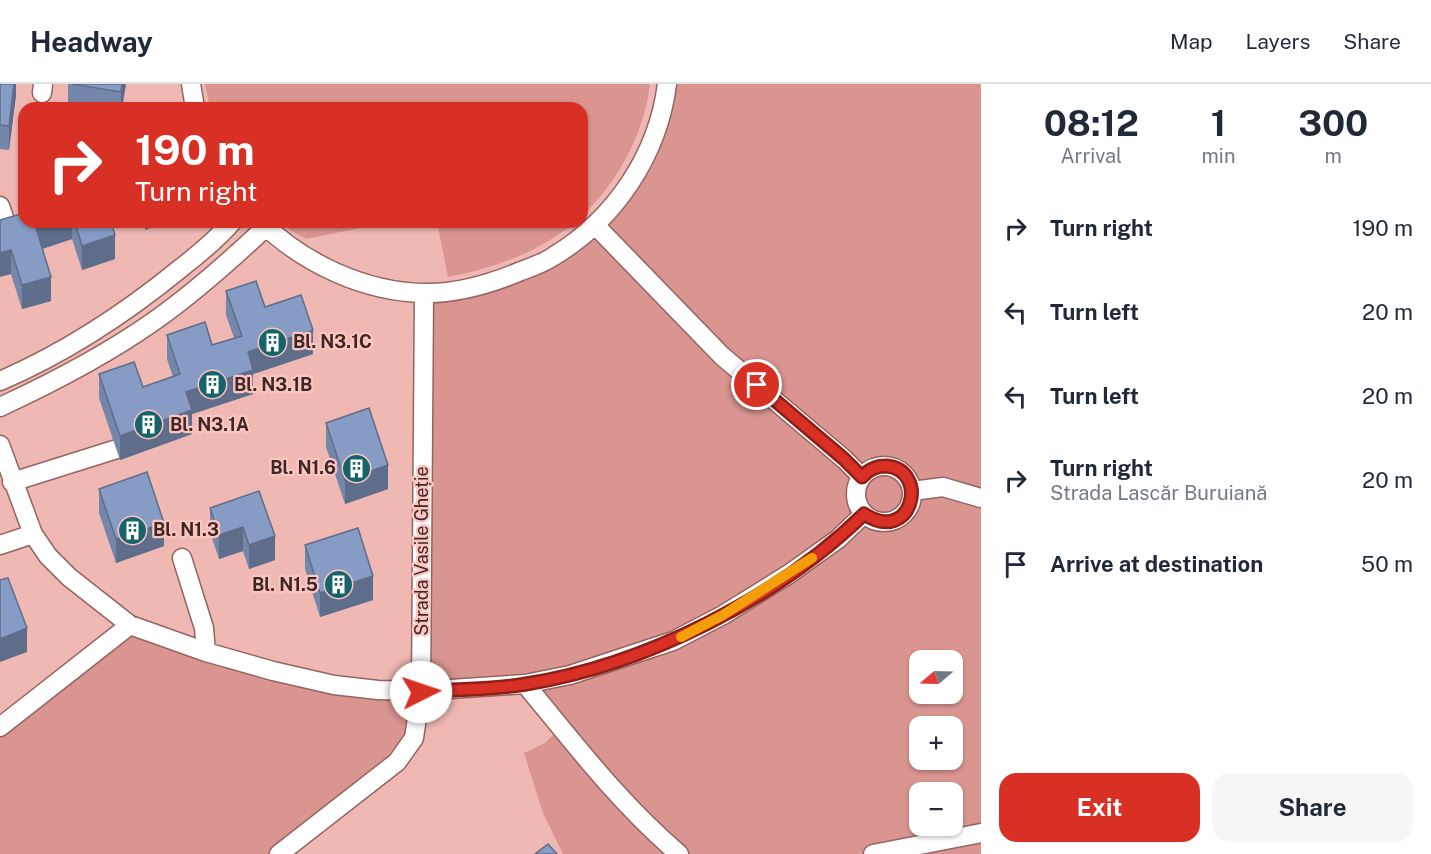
<!DOCTYPE html>
<html lang="en">
<head>
<meta charset="utf-8">
<style>
  :root { --surface:#fff; --page:#f6f6f7; --text:#1f2937; --muted:#747a83; --line:#e0e1e3; --accent:#d93025 }
  body { margin:0; font-family:"Public Sans",sans-serif; background:var(--page); color:var(--text); height:100vh; display:flex; flex-direction:column; font-size:22px; white-space:nowrap }
  * { box-sizing:border-box; margin:0 }
  p { font-size:20px; color:var(--muted) }
  .icon { flex:none; width:33px; height:33px; fill:none; stroke:currentColor; stroke-width:2; stroke-linecap:round; stroke-linejoin:round }
  .map { position:relative; flex:1; overflow:hidden }
  .details { display:flex; flex-direction:column; background:var(--surface); width:450px }
  .details>* { flex:none }
  .hud { position:absolute; left:18px; top:18px; width:570px; height:126px; border-radius:18px; box-shadow:0 2px 4px #0004; background:#d93025; color:#fff; overflow:hidden }
  .needle { width:39px; rotate:251deg }
  .tools { position:absolute; left:909px; top:566px; display:grid; gap:12px }
  .tools a { display:grid; place-items:center; width:54px; height:54px; border-radius:12px; background:var(--surface); box-shadow:0 2px 4px #0004; font-size:30px }
  .pin { position:absolute; display:grid; place-items:center; width:51px; height:51px; color:#fff; margin:-26px; border:3px solid #fff; border-radius:50%; box-shadow:0 2px 6px #0007 }
  .me { position:absolute; width:66px; margin:-33px; rotate:86deg; stroke-linejoin:round; filter:drop-shadow(0 0 4px #0008) }
  .turn { display:flex; align-items:center; gap:21px; height:126px; padding:0 18px; font-size:27px }
  .turn .icon { width:78px; height:78px; stroke-width:2.5 }
  .turn b { display:block; font-size:42px; line-height:51px }
  .eta { display:flex; justify-content:space-evenly; align-items:center; height:102px; text-align:center }
  .eta b { font-size:36px; font-weight:700; line-height:42px }
  .cta { display:flex; gap:12px; margin-top:auto; padding:12px 18px }
  .cta a { flex:1; height:69px; border-radius:18px; background:var(--accent); color:#fff; font-size:24px; font-weight:700; line-height:69px; text-align:center }
  .cta a+a { background:var(--page); color:var(--text) }
  ul { padding:0; list-style:none }
  li { display:flex; align-items:center; gap:18px; height:84px; padding:0 18px }
  li div { flex:1 }
  li b { display:block; font-size:22px }
  li em { font-style:normal }
  header { display:flex; align-items:center; gap:36px; box-sizing:border-box; height:84px; padding:0 30px; background:var(--surface); border-bottom:2px solid var(--line) }
  header strong { font-size:28px }
  nav { display:flex; gap:33px; margin-inline-start:auto; font-size:21px }
  main { display:flex; flex:1; min-height:0 }
  .map>svg:first-child { display:block }
  .green { fill:#da9590; fill-rule:evenodd }
  .lines { fill:none; stroke-linecap:round; stroke-linejoin:round }
  .minor-casing { stroke:#956460; stroke-width:21 }
  .minor { stroke:#fff; stroke-width:18 }
  .wall { fill:#7486a9 }
  .shaded-wall { fill:#5e6d8a }
  .building { fill:#879cc5; stroke:#5e6d8a; stroke-width:1.5 }
  .route-casing { stroke:#8d1f18; stroke-width:15 }
  .route { stroke:#d93025; stroke-width:10 }
  .slow { stroke:#f59e0b; stroke-width:10 }
  .labels { text-anchor:middle; stroke-width:4.5; stroke-linejoin:round; paint-order:stroke }
  .poi-label { font-size:18px; font-weight:bold; fill:#3c2725; stroke:#fdc5c0; text-anchor:start }
  .street-label { font-size:18px; fill:#3c2725; stroke:#fdc5c0 }
</style>
</head>
<body>
<header>
<strong>Headway</strong>
<nav><a>Map</a><a>Layers</a><a>Share</a></nav>
</header>
<main>
<div class="map">
<svg width="981" height="770" viewBox="0 0 981 770">
  <rect width="100%" height="100%" fill="#efb8b3"/>
  <path class="green" d="M205,0H650C644,50 618,98 582,132V24H210Z
    M667,0H981V747L858,770H563L543,729L524,669L545,659L561,643L525,600L421,608L414,654L279,770H0V643L130,541L273,587L421,607L424,209L551,174L622,110ZM920,576H952V609H920ZM920,642H952V675H920ZM920,708H952V741H920Z
    M282,138H389L306,155L290,146Z
    M437,138H575C538,169 494,184 448,193Z
    M981,749V770H873Z"/>
  <g class="lines">
    <defs>
      <path id="minor" d="M191,0L195,24
        M42,9L43,0
        M0,122L12,157
        M261,138C303,179 364,208 424,209C458,210 490,200 521,187C532,183 544,179 554,172C615,135 658,71 667,0
        M595,141L722,272L844,375L862,393
        M0,297C65,269 126,229 181,184C199,170 217,155 232,138
        M0,323C54,298 108,270 157,235C195,208 232,175 266,143
        M0,361L33,450L48,472L69,493L130,541L206,568L273,587L334,601L378,606L421,607L525,600L570,591L673,557L723,531L789,490L838,455L864,430
        M856 410a28 28 0 1 1 56 0a28 28 0 1 1-56 0Z
        M12,398L117,365
        M912,407L943,403L981,414
        M0,461L33,450
        M182,474L204,544L206,568
        M525,600C574,659 620,720 679,770
        M0,643L130,541
        M279,770L397,678L414,654L421,607L424,209
        M873,770L981,749"/>
    </defs>
    <use href="#minor" class="minor-casing"/>
    <use href="#minor" class="minor"/>
  </g>
  <path class="wall" d="M0,0H16V11L9,66L0,65Z
    M68,0H126L122,24H73L68,23Z
    M0,136L24,138H111L115,175L82,186L72,155L42,165L51,217L22,225L11,190Z
    M226,207L265,223L313,270L253,290V310L192,330V350L120,376L99,314V290L143,303L173,293L167,275V251L212,261L234,254L226,231Z
    M326,339L388,405L345,420L326,363Z
    M99,405L164,462L116,479L99,429Z
    M259,407L275,476L249,485L243,467L219,475L210,448V424Z
    M305,461L373,516L320,533L305,485Z"/>
  <path class="shaded-wall" d="M14,0H16V11L9,66V42Z
    M122,0H126L122,24H121V8Z
    M53,138H72V155L36,167V144Z
    M145,138H168L145,146Z
    M115,151V175L82,186V162Z
    M11,166V190L0,193V169Z
    M51,193V217L22,225V201Z
    M313,246V270L253,290V310L192,330V350L120,376V352L248,268Z
    M388,381V405L345,420V396Z
    M164,439V462L116,479V455Z
    M243,443V467L219,475V451Z
    M275,452V476L249,485V461Z
    M373,492V516L320,533V509Z
    M27,544V568L0,578V555Z"/>
  <path class="building" d="M0,0H14L9,42L0,41Z
    M72,0H122L121,8Z
    M24,129V138H53L36,144L51,193L22,201L11,166L0,169V136Z
    M75,138H111L115,151L82,162Z
    M256,197L265,223L301,211L313,246L248,268L253,286L186,308L192,326L120,352L99,290L134,278L143,303L180,290L167,251L205,238L212,261L242,252L226,207Z
    M369,324L388,381L345,396L326,339Z
    M147,388L164,439L116,455L99,405Z
    M259,407L275,452L249,461L243,443L219,451L210,424Z
    M358,444L373,492L320,509L305,461Z
    M8,494L27,544L0,555V496Z
    M548,760L557,770H535Z"/>
  <g class="lines">
    <defs>
      <path id="route" d="M421,608C456,605 492,606 526,600C645,581 778,514 864,430C913,462 930,385 886,382C876,382 868,386 862,393L844,375L757,301"/>
    </defs>
    <use href="#route" class="route-casing"/>
    <use href="#route" class="route"/>
    <path class="slow" d="M681,553L723,531L812,474"/>
  </g>
  <defs>
    <symbol id="building-disc" viewBox="-11 -11 22 22"><circle r="9.5" fill="#16646b" stroke="#fdc5c0"/><path d="M-4-6H4V6H1V3H-1V6H-4ZM-2.5-4.3h1.7v1.8h-1.7ZM.8-4.3h1.7v1.8H.8ZM-2.5-1h1.7V.8h-1.7ZM.8-1h1.7V.8H.8Z" fill="#fff"/></symbol>
  </defs>
  <g fill-rule="evenodd">
    <use href="#building-disc" x="256" y="242" width="33" height="33"/>
    <use href="#building-disc" x="196" y="284" width="33" height="33"/>
    <use href="#building-disc" x="132" y="324" width="33" height="33"/>
    <use href="#building-disc" x="340" y="368" width="33" height="33"/>
    <use href="#building-disc" x="116" y="430" width="33" height="33"/>
    <use href="#building-disc" x="322" y="484" width="33" height="33"/>
  </g>
  <g class="labels">
    <g class="poi-label">
      <text x="293" y="264">Bl. N3.1C</text>
      <text x="234" y="307">Bl. N3.1B</text>
      <text x="170" y="347">Bl. N3.1A</text>
      <text x="336" y="390" text-anchor="end">Bl. N1.6</text>
      <text x="153" y="452">Bl. N1.3</text>
      <text x="318" y="507" text-anchor="end">Bl. N1.5</text>
    </g>
    <g class="street-label">
      <text transform="translate(422 467) rotate(-90)" y="6">Strada Vasile Gheție</text>
    </g>
  </g>
</svg>
<div class="tools">
<a><svg class="needle" viewBox="-14 -14 28 28"><path d="M0-13l5 13h-10z" fill="#e53935"/><path d="M0 13l5-13h-10z" fill="#747a83"/></svg></a>
<a>+</a>
<a>−</a>
</div>
<div class="pin" style="left:757px;top:301px;background:#d93025"><svg class="icon" aria-label="arrive" viewBox="0 0 24 24"><path d="M6 21V4h12l-3 4 3 4H6"/></svg></div>
<svg class="me" style="left:421px;top:608px" viewBox="-20 -20 40 40"><circle r="19" fill="#fff"/><path d="M0-13L10 11 0 6-10 11z" fill="#d93025"/></svg>
<div class="hud">
<div class="turn"><svg class="icon" aria-label="right" viewBox="0 0 24 24"><path d="M7 20v-9h11M14 6l5 5-5 5"/></svg><div><b>190 m</b>Turn right</div></div>
</div>
</div>
<section class="details">
<div class="eta">
<div><b>08:12</b><p>Arrival</p></div>
<div><b>1</b><p>min</p></div>
<div><b>300</b><p>m</p></div>
</div>
<ul>
<li><svg class="icon" aria-label="right" viewBox="0 0 24 24"><path d="M7 20v-9h11M14 6l5 5-5 5"/></svg><div><b>Turn right</b></div><em>190 m</em></li>
<li><svg class="icon" aria-label="left" viewBox="0 0 24 24"><path d="M17 20v-9H6M10 6l-5 5 5 5"/></svg><div><b>Turn left</b></div><em>20 m</em></li>
<li><svg class="icon" aria-label="left" viewBox="0 0 24 24"><path d="M17 20v-9H6M10 6l-5 5 5 5"/></svg><div><b>Turn left</b></div><em>20 m</em></li>
<li><svg class="icon" aria-label="right" viewBox="0 0 24 24"><path d="M7 20v-9h11M14 6l5 5-5 5"/></svg><div><b>Turn right</b><p>Strada Lascăr Buruiană</p></div><em>20 m</em></li>
<li><svg class="icon" aria-label="arrive" viewBox="0 0 24 24"><path d="M6 21V4h12l-3 4 3 4H6"/></svg><div><b>Arrive at destination</b></div><em>50 m</em></li>
</ul>
<div class="cta"><a>Exit</a><a>Share</a></div>
</section>
</main>
</body>
</html>
